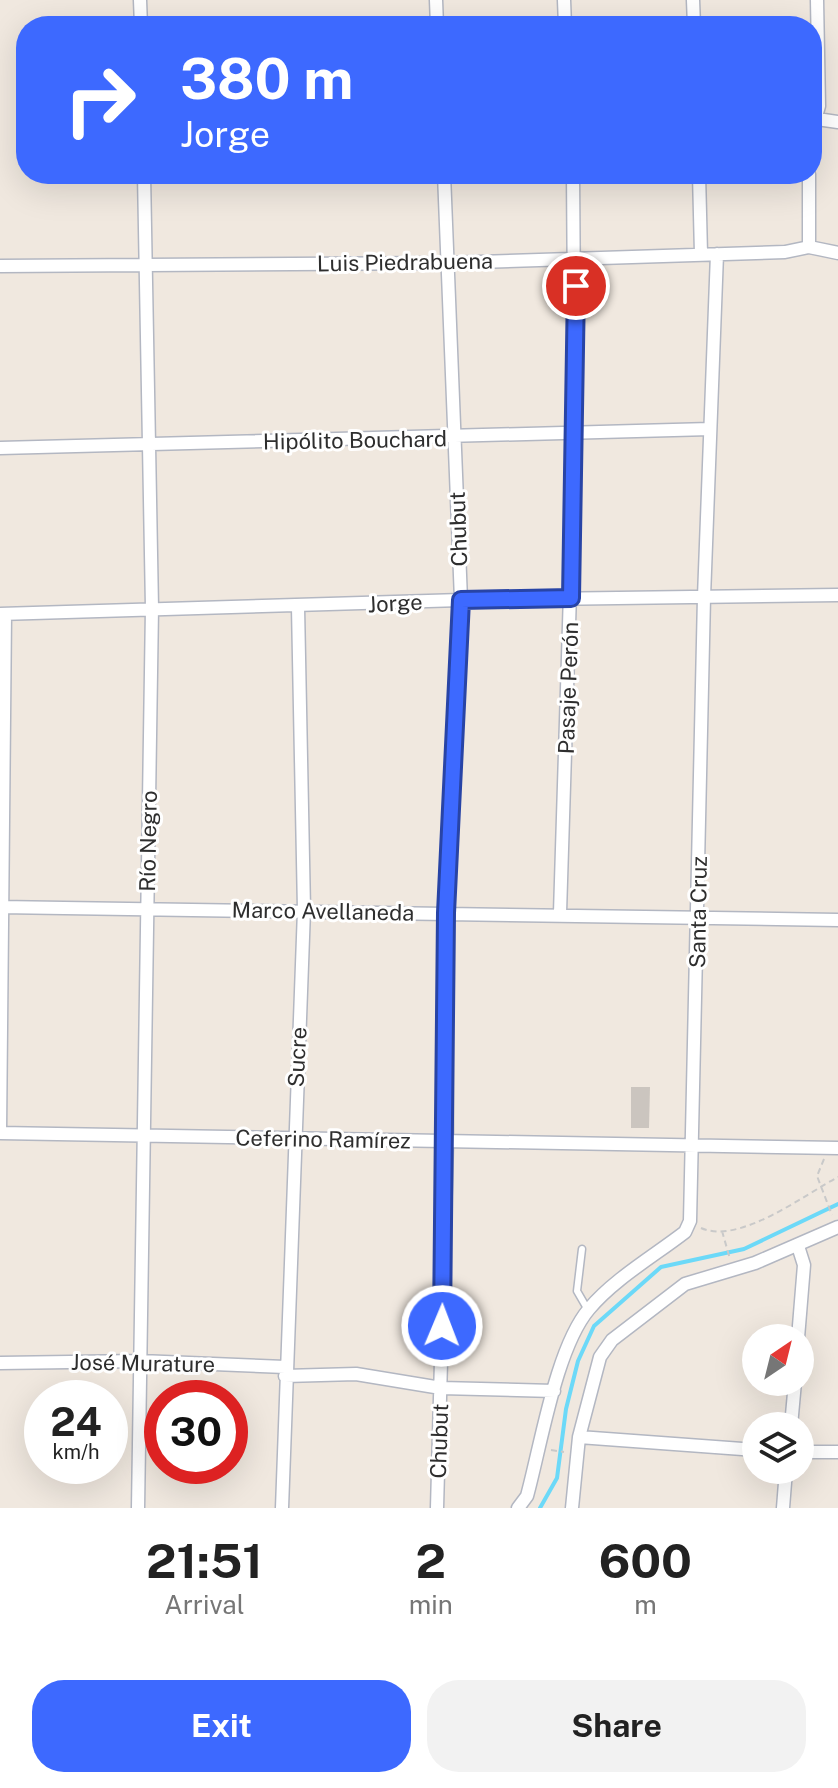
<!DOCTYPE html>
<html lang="en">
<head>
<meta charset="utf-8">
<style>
  :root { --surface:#fff; --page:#f2f2f2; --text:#222; --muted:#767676; --accent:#3d69ff }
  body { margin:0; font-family:"Public Sans",sans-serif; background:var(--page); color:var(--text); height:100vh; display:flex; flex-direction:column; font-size:30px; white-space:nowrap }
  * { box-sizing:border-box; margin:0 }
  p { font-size:26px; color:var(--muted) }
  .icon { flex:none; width:44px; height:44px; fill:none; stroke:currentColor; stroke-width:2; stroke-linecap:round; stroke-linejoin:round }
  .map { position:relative; height:1508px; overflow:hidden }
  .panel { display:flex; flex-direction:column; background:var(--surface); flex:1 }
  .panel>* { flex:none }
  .hud { position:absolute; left:16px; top:16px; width:806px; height:168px; border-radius:32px; box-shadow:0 8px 32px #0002; background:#3d69ff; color:#fff; overflow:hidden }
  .needle { width:52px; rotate:35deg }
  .controls { position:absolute; left:742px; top:1324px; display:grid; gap:16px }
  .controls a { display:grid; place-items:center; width:72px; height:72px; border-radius:50%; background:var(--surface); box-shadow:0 8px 32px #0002; font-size:40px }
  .speed { position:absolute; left:24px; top:1380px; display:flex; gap:16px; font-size:40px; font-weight:700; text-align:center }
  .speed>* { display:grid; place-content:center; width:104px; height:104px; border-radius:50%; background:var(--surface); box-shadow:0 8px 32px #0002; line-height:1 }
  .speed small { font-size:20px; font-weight:400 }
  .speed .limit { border:12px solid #d22; background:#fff; color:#111 }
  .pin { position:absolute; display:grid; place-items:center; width:68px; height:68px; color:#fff; margin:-34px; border:4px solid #fff; border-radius:50%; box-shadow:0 2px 8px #0007 }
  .me { position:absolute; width:88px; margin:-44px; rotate:1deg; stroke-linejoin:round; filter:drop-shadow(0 0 6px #0008) }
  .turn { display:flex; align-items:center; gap:28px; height:168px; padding:0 32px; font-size:36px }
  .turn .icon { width:104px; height:104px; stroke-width:2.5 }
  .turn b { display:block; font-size:56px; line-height:68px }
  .eta { display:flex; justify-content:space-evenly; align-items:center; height:136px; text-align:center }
  .eta b { font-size:48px; font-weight:700; line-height:56px }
  .primary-button { display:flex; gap:16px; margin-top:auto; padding:16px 32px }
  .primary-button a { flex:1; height:92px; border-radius:32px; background:var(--accent); color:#fff; font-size:32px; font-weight:700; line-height:92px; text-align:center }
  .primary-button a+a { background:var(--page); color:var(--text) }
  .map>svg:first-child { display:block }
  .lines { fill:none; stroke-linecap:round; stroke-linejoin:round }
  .stream { stroke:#6cd9f8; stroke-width:4 }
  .building { fill:#cbc5bf }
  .service-casing { stroke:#b3b7c2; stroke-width:9 }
  .minor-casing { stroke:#b3b7c2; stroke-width:15 }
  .path { stroke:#c9c9c9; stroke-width:2; stroke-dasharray:6 4; stroke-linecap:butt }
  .service { stroke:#fff; stroke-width:6 }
  .minor { stroke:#fff; stroke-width:12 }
  .route-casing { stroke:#2844a6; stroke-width:20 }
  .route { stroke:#3d69ff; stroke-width:14 }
  .labels { text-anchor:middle; stroke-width:6; stroke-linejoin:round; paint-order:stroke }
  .street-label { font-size:22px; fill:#2e2e2e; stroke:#fff }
</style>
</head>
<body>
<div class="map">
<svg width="838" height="1508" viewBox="0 0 838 1508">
  <rect width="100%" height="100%" fill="#f0e8df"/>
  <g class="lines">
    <path class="stream" d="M540,1508L557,1478L566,1409L578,1361L594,1326L661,1267L744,1249L838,1204"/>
  </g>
  <path class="building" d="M631,1087H650L649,1128H631Z"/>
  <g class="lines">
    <defs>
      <path id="service" d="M582,1249L577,1291L588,1310"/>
      <path id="minor" d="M140,0L141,26
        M436,0L437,26
        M564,0L565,26
        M693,0L694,26
        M817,119L838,122
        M812,131L819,106L817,0
        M699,174L701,254
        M809,174V247
        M0,266L447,263L785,252L809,247L838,253
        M0,448L710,429
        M0,614L461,600L838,595
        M0,907L838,920
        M560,913L575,433L573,174
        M0,1132L5,614
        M0,1133L838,1148
        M798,1338L804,1265L798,1246
        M0,1363L140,1361L285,1367
        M285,1376L356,1374L441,1388L554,1391
        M791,1426L795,1382
        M579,1437L756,1450
        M800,1452H838
        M138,1508L152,608L144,174
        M282,1508L304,910L298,607
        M437,1508L447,1141L446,913L461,600L444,174
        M518,1508L527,1496C541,1445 556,1348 589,1309C614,1279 654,1256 685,1232L690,1221L704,597L717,254
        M572,1508L579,1437L600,1357L612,1340L685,1284L755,1263L838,1227
        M783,1508L786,1470"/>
    </defs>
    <use href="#service" class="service-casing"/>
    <use href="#minor" class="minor-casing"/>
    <path class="path" d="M824,1159L817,1176L832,1215
      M701,1228C739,1245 804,1195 838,1177
      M722,1231L730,1259
      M551,1450L564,1452"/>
    <use href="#service" class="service"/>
    <use href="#minor" class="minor"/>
  </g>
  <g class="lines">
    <defs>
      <path id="route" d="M442,1326L446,913L461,600L571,598L576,286"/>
    </defs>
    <use href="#route" class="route-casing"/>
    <use href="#route" class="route"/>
  </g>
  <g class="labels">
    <g class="street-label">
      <text transform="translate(405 262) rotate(-1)" y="8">Luis Piedrabuena</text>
      <text transform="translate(355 440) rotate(-1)" y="8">Hipólito Bouchard</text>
      <text transform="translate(458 529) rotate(-92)" y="8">Chubut</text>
      <text transform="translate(395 603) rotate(-3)" y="8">Jorge</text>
      <text transform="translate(568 688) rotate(-88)" y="8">Pasaje Perón</text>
      <text transform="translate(148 841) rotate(-89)" y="8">Río Negro</text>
      <text transform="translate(323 911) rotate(1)" y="8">Marco Avellaneda</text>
      <text transform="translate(698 912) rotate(-89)" y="8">Santa Cruz</text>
      <text transform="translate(297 1057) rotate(-87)" y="8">Sucre</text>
      <text transform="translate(323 1139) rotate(1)" y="8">Ceferino Ramírez</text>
      <text transform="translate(143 1363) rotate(1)" y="8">José Murature</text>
      <text transform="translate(439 1441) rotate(-88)" y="8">Chubut</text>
    </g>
  </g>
</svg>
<div class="controls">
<a><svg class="needle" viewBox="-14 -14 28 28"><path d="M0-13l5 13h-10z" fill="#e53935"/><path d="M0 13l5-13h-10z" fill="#767676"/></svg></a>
<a><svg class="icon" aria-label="layers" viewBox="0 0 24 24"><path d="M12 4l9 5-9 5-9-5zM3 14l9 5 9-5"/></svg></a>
</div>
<div class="speed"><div>24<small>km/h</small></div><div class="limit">30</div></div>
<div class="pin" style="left:576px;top:286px;background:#d93025"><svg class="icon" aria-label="arrive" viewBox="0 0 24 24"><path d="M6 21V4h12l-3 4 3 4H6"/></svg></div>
<svg class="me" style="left:442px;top:1326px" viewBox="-20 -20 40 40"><circle r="17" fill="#3d69ff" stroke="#fff" stroke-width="3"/><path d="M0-11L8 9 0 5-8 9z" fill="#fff"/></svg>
<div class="hud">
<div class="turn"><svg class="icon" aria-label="right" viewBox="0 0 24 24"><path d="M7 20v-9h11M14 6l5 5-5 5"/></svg><div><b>380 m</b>Jorge</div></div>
</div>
</div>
<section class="panel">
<div class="eta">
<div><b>21:51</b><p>Arrival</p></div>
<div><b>2</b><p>min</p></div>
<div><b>600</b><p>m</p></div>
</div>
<div class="primary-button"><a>Exit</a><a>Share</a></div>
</section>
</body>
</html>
